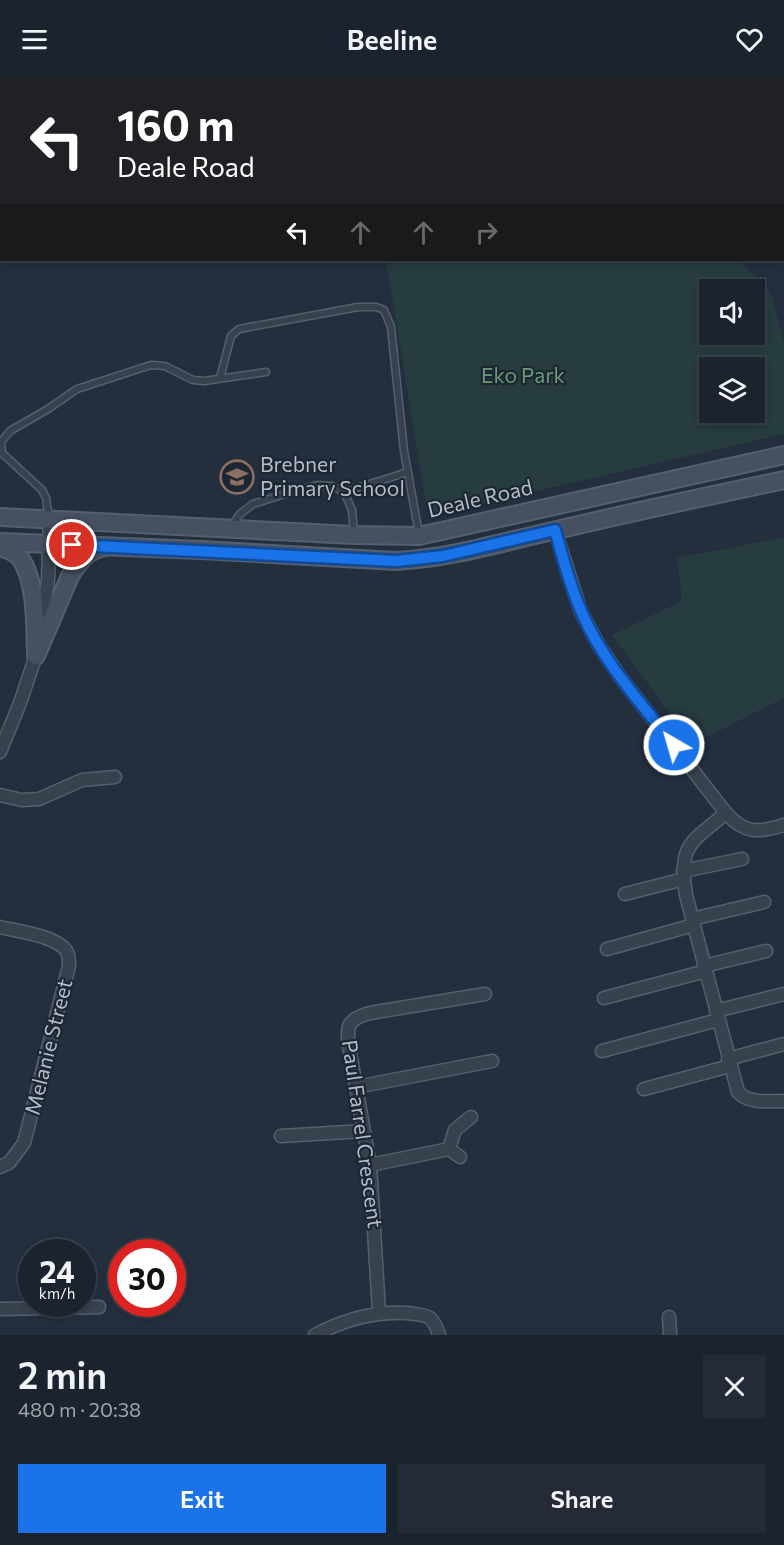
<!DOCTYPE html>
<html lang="en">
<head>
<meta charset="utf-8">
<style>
  :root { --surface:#1b232e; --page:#242b36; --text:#f1f3f6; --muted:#a0a4aa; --line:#39404a; --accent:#1a73e8 }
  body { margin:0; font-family:Commissioner,sans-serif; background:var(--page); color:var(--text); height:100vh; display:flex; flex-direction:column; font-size:22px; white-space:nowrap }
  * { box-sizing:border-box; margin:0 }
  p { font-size:20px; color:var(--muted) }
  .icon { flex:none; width:33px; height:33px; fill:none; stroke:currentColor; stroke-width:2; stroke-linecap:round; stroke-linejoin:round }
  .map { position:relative; height:1257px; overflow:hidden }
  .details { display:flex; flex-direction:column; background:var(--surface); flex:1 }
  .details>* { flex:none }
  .guide { position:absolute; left:0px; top:0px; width:784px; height:183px; box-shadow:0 3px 9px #0003,0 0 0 2px var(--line); background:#202124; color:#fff; overflow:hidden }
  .tools { position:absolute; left:699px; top:201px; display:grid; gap:12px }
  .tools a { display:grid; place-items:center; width:66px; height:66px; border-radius:0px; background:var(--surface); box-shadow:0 3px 9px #0003,0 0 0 2px var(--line); font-size:30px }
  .speed { position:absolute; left:18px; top:1161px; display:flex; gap:12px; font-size:30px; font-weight:700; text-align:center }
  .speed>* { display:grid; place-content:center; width:78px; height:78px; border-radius:50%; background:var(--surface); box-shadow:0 3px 9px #0003,0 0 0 2px var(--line); line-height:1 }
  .speed small { font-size:15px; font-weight:400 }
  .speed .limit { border:9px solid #d22; background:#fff; color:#111 }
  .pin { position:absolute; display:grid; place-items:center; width:51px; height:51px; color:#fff; margin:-26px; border:3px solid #fff; border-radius:50%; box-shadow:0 2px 6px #0007 }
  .me { position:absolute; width:66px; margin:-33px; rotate:322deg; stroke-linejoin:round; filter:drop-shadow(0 0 4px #0008) }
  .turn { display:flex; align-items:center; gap:21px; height:126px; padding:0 18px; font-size:27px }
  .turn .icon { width:78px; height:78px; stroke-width:2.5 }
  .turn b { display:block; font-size:42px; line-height:51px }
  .lanes { display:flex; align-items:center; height:57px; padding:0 18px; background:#0003; justify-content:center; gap:30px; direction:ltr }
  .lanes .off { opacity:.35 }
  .round { display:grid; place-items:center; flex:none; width:63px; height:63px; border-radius:0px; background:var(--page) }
  .headline { display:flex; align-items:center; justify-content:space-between; height:102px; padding:0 18px }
  h1 { font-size:36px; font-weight:600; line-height:45px }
  .button { display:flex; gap:12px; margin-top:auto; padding:12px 18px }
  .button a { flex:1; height:69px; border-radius:0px; background:var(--accent); color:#fff; font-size:24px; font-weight:600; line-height:69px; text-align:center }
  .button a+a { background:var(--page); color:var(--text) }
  header { display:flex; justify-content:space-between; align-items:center; height:78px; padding:0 18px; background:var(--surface); font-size:27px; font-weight:600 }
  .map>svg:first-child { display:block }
  .green { fill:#263c3f; fill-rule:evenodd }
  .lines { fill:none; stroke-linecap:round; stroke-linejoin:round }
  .lane-casing { stroke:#565f6c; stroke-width:9 }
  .street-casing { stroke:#565f6c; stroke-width:15 }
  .secondary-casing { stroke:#565f6c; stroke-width:20 }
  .lane { stroke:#38414e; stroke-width:6 }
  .street { stroke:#38414e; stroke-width:12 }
  .secondary { stroke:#465061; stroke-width:16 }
  .route-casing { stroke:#114b97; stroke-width:15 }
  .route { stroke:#1a73e8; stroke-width:10 }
  .labels { text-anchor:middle; stroke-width:4.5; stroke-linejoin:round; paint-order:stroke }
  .park-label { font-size:21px; fill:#6b9a76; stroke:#1d2633 }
  .poi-label { font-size:21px; fill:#b4bcc9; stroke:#1d2633; text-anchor:start }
  .street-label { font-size:21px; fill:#b4bcc9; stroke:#1d2633 }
</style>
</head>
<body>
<header><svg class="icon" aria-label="menu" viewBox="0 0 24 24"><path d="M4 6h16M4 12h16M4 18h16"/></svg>Beeline<svg class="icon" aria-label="heart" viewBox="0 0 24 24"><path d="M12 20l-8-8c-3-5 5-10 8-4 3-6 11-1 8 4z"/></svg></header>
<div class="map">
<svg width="784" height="1257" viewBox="0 0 784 1257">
  <rect width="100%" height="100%" fill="#242f3e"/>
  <path class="green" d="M360,0H576L577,1L360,2Z
    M386,182H739L771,215L784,265V356L428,438ZM710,212H754V256H710ZM710,290H754V334H710Z
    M784,459V620L693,666L612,557L682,523L677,480Z"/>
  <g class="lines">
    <defs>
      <path id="lane" d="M220,300L231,258L239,251L358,229H376L384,232L391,249L404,373L419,456
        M344,414L408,394
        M49,440L46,420L42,412L2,375L1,364L10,353L48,331L77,311L151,287L165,288L193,302L204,303L266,294
        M232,448L240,436L253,426L301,411L317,407L332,408L344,414L352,432L354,455"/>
      <path id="street" d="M90,0L92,2
        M133,0L146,2
        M783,47H784
        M555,452L581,534L600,569L621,600L726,735C745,756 758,755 784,747
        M40,554L48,502L50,441
        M0,674L20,625L38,571
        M0,717L22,722L39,721L82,702L115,699
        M726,735C689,766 679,766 686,817L738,1014C749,1026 768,1023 784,1023
        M683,793L742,781
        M625,816L684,801
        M692,841L764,824
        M0,849C17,853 58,858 67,874C69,878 69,884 69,888L24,1065L9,1085L0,1089
        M607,871L694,847
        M704,888L766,873
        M604,920L706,893
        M716,933L784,916
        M602,973L718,942
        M728,981L784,966
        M356,1009L492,983
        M644,1011L730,988
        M281,1058L364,1053
        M449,1071L455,1052L471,1039
        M370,1087L449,1071L460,1079
        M0,1231L99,1229
        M379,1234L370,1087L349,969C346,947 348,941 370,935L485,916
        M669,1239L670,1257
        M315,1257C345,1241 374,1233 407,1235C414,1236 424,1236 430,1240C435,1244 437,1251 439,1257"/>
      <path id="secondary" d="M0,439L354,457L419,458L784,377
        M0,464L201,472L396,483C451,480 503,464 557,452C632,434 708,418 784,402
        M0,469C7,471 15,474 20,480C37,503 35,550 36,577
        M36,578L70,498C79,484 88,472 105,469"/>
    </defs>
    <use href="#lane" class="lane-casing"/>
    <use href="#street" class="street-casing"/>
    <use href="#secondary" class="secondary-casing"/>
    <use href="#lane" class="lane"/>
    <use href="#street" class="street"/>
    <use href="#secondary" class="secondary"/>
  </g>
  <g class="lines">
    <defs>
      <path id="route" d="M72,467L396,483L443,478L555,452C563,480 570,509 582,535C603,584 642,626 674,667"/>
    </defs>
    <use href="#route" class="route-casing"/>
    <use href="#route" class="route"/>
  </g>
  <defs>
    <symbol id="school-ring" viewBox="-11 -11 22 22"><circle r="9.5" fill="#1d2633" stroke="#8d6e63" stroke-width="1.5"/><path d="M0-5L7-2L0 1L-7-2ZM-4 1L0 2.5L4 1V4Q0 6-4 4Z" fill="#8d6e63"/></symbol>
  </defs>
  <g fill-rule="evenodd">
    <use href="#school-ring" x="218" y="380" width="38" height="38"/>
  </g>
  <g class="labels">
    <g class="park-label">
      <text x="523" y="305">Eko Park</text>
    </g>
    <g class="poi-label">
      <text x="260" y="394">Brebner<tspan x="260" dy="24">Primary School</tspan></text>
    </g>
    <g class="street-label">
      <text transform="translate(480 421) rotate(-13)" y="7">Deale Road</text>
      <text transform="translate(49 969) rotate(-76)" y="7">Melanie Street</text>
      <text transform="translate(362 1056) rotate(82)" y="7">Paul Farrel Crescent</text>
    </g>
  </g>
</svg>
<div class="tools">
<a><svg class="icon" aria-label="sound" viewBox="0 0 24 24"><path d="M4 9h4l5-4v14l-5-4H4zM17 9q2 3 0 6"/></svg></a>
<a><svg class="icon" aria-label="layers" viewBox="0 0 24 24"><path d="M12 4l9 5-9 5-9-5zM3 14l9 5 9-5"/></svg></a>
</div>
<div class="speed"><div>24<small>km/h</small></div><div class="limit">30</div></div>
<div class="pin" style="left:72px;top:467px;background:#d93025"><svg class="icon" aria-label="arrive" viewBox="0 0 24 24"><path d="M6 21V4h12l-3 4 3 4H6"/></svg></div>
<svg class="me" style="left:674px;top:667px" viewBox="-20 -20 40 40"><circle r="17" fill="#1a73e8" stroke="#fff" stroke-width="3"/><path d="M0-11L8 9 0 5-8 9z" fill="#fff"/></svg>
<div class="guide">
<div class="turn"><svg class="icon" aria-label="left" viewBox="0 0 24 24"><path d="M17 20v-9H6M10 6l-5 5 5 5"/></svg><div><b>160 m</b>Deale Road</div></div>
<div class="lanes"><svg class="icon" aria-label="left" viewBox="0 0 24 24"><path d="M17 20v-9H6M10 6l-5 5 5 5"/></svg><svg class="icon off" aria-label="ahead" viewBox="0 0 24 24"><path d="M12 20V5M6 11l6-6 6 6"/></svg><svg class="icon off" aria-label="ahead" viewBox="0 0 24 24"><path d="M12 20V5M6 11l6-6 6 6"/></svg><svg class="icon off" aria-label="right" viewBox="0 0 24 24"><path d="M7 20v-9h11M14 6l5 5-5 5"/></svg></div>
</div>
</div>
<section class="details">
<div class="headline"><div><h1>2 min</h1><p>480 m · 20:38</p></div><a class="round"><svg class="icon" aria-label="close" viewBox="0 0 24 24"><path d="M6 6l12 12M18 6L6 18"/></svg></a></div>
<div class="button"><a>Exit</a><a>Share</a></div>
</section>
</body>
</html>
